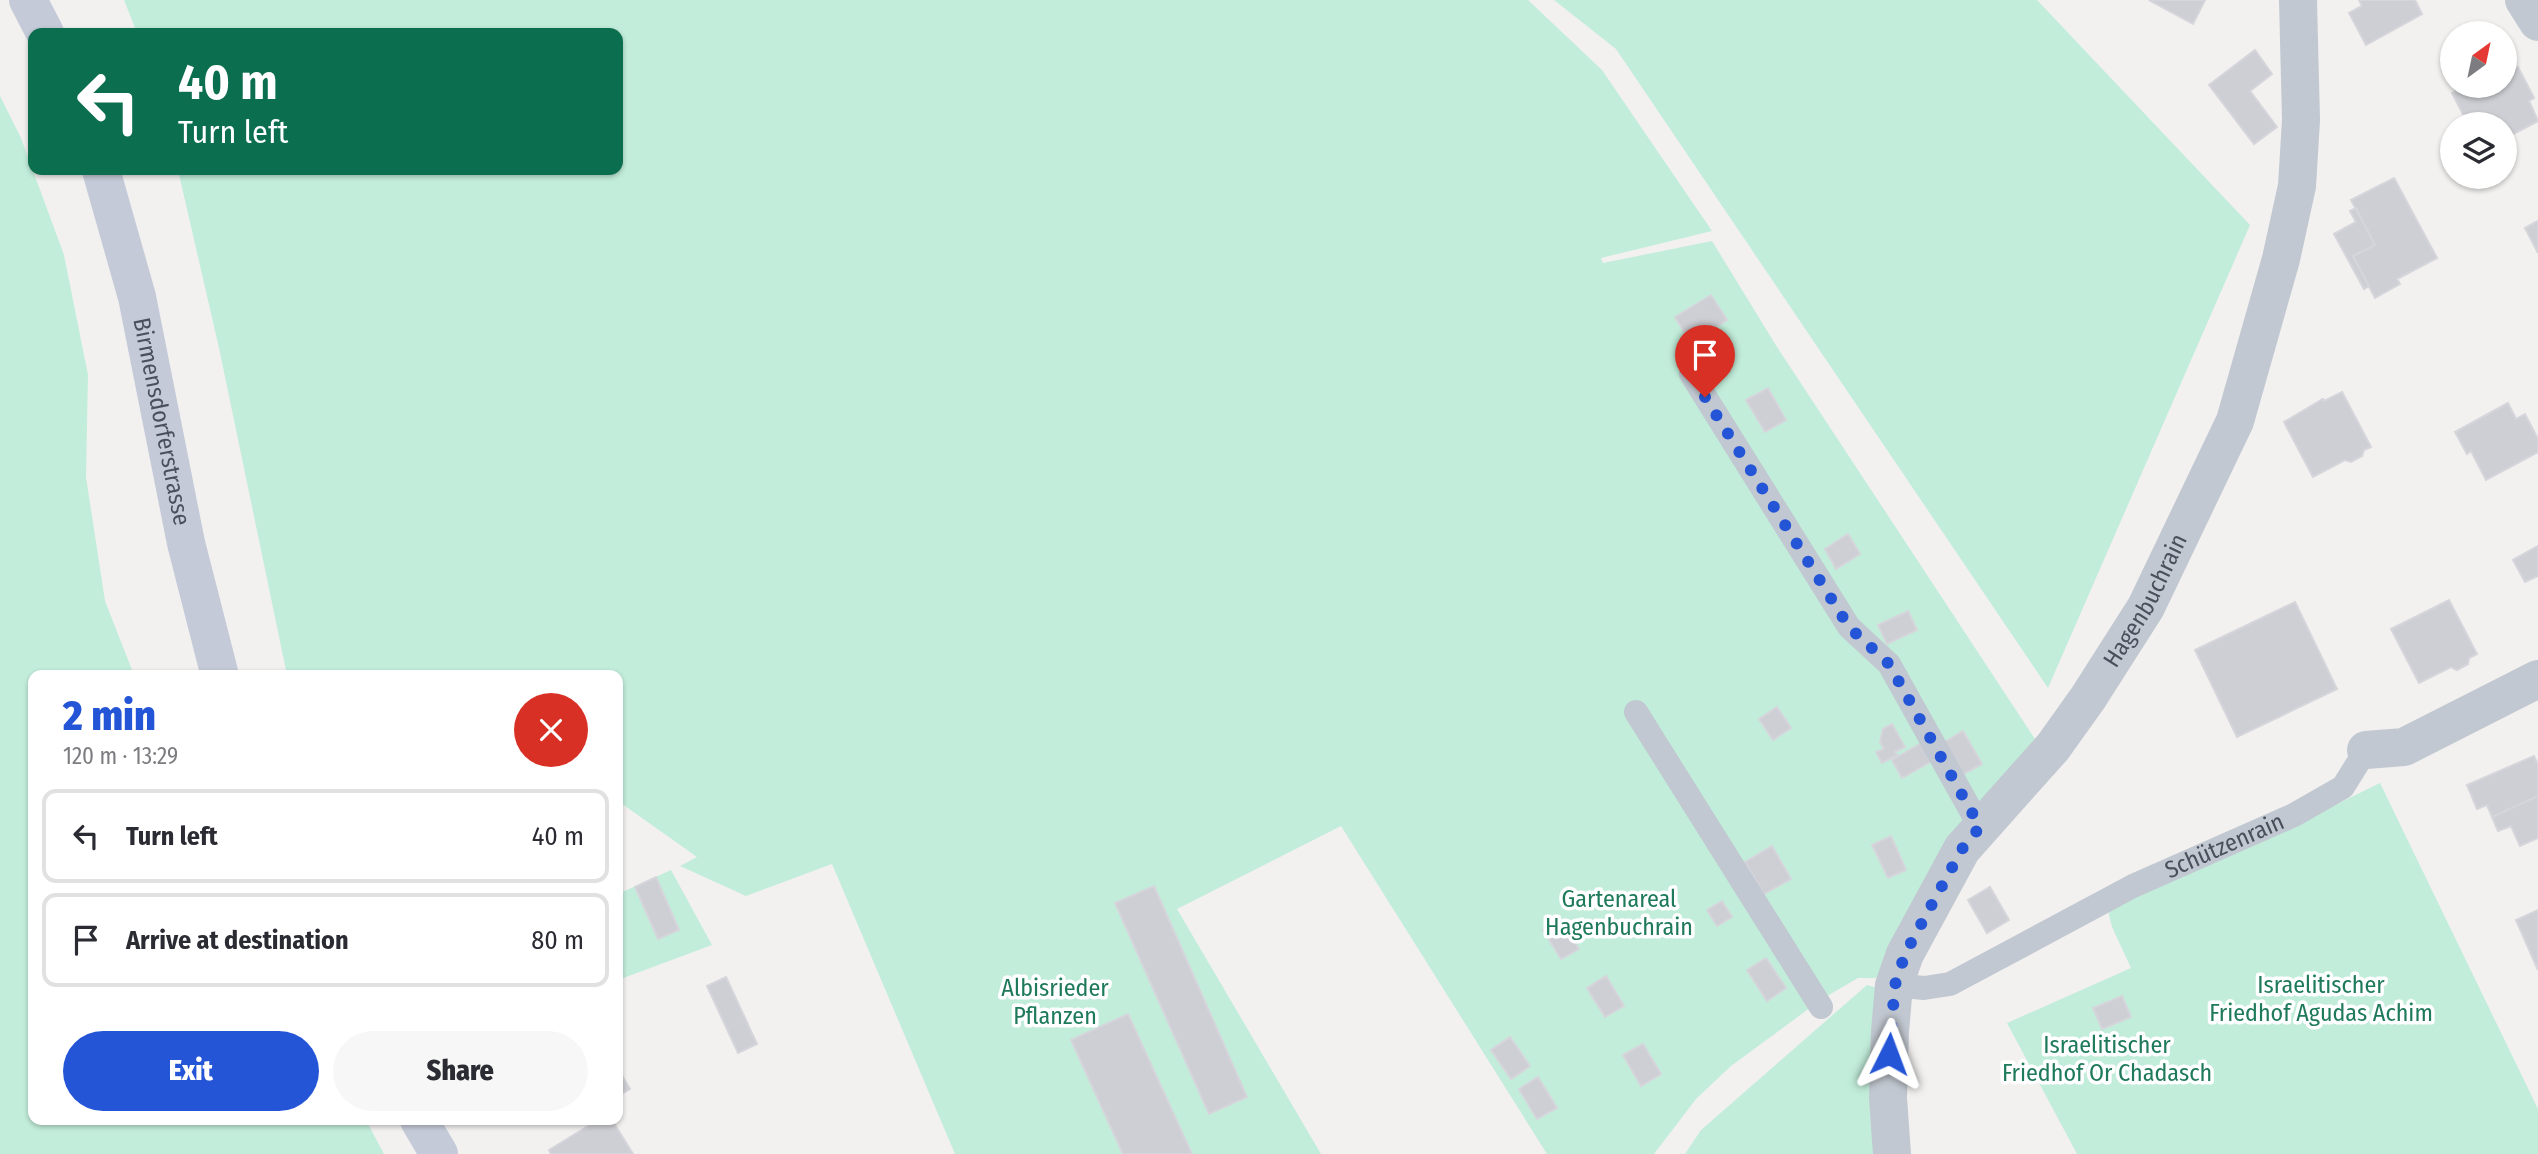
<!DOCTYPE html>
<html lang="en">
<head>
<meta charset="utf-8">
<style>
  :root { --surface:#fff; --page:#f7f7f7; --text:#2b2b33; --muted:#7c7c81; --line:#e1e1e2; --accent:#2555d7 }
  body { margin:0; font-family:"Fira Sans Condensed",sans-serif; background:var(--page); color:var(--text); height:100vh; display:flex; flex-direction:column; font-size:26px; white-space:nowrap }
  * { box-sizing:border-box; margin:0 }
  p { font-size:23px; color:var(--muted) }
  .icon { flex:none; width:38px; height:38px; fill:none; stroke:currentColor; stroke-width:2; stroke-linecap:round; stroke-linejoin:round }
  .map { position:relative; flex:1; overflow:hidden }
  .details { position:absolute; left:28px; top:670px; width:595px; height:455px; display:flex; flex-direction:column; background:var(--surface); border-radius:14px; box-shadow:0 2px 5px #0004 }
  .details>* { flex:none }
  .banner { position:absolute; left:28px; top:28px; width:595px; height:147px; border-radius:14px; box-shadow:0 2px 5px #0004; background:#0b6e4f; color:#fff; overflow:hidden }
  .needle { width:46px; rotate:33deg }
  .buttons { position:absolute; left:2440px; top:21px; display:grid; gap:14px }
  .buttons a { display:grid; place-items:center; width:77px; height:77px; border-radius:50%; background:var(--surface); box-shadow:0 2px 5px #0004; font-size:35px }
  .pin { position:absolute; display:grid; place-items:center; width:60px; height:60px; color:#fff; margin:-72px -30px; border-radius:50% 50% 50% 0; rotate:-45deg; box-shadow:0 0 7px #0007 }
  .pin .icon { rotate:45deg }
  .me { position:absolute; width:77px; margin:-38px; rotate:3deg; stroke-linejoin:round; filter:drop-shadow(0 0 5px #0008) }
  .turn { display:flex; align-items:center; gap:24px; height:147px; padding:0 35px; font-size:32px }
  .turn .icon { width:91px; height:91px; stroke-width:2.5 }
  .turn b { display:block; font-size:49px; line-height:60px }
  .round { display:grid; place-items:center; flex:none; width:74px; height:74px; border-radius:37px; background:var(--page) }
  .headline { display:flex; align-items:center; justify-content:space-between; height:119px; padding:0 35px }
  h1 { font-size:42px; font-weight:800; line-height:52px; color:var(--accent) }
  .button { display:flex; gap:14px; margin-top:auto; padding:14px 35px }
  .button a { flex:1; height:80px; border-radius:42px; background:var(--accent); color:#fff; font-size:28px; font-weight:800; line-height:80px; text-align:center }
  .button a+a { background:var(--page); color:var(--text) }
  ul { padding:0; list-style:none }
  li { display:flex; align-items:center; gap:21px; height:94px; margin:0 14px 10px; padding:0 21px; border:4px solid var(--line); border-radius:14px }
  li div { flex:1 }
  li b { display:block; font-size:26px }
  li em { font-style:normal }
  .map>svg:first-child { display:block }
  .green { fill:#c2edda }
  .building { fill:#cdcfd4; stroke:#d5d5db; stroke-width:2 }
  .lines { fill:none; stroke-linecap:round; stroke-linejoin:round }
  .lane { stroke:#c2c8d1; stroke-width:24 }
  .street { stroke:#c2c8d1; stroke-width:38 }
  .secondary { stroke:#c4cad7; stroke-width:38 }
  .route { stroke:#2555d7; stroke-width:12; stroke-dasharray:0 21.6 }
  .labels { text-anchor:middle; stroke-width:7; stroke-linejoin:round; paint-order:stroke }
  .street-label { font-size:24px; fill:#49505c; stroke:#fff }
  .park-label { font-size:24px; fill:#1e7a5b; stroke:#fff }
</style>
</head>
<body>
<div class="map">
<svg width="2538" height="1154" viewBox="0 0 2538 1154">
  <rect width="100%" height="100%" fill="#f2f1f0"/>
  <path class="green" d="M124,0H1528L1602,70L1712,231L1601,258L1603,263L1712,241L1777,347L2037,742L1883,971L1875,978H1858L1822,999L1731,1066L1696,1099L1654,1154H1547L1341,826L1177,909L1321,1154H955L832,864L746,896L680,866L697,857L618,801V676L287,675L219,348L178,170H618V33H137Z
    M1554,0H2037L2250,225L2048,688L1616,49Z
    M0,96L21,138L64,255L88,375L86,477L105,601L134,675L33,676V1120H366L384,1154H0Z
    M2380,783L2538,1109V1154H2077L2007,1023L2131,968L2112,927L2107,906L2303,821Z
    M671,870L712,945L618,980V894Z
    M1867,985L1880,989L1878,1154H1685L1701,1130Z"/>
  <path class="building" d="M2149,0H2205L2193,24Z
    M2359,0H2415L2422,14L2366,45L2349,13L2362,6Z
    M2255,50L2272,74L2250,91L2277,127L2254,144L2209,85Z
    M2518,67L2534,98L2529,101L2538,121L2504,139V124H2468L2452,93L2465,86L2469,93L2483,86H2504V74Z
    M2394,178L2437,258L2397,279L2400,284L2375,298L2353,256L2375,245L2351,200Z
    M2356,208L2375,245L2353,256L2369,286L2364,289L2334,234L2356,222L2350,211Z
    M2538,221V253L2525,228Z
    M1711,295L1727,320L1691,343L1675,317Z
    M1768,388L1786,420L1765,432L1746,400Z
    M2342,392L2371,447L2364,450L2362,456L2351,462L2345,460L2313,477L2284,422L2323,399L2324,401Z
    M2508,403L2516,419L2525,414L2538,439V452L2486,480L2471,451L2467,454L2455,432Z
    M1848,534L1860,554L1836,569L1825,549Z
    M2538,546V576L2525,582L2513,560Z
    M2449,600L2477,654L2469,658L2468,664L2457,670L2451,667L2419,683L2391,629Z
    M2295,602L2337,689L2237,737L2195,650Z
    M1908,611L1917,630L1887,644L1878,625Z
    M1777,707L1791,728L1773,740L1759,719Z
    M1892,724L1905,747L1895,752L1897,755L1882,763L1876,752L1884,749L1880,742L1883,729Z
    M1963,731L1982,764L1962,775L1943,743Z
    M1923,742L1934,760L1902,778L1892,760Z
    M2534,756L2538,765V796L2492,817L2487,805L2477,809L2467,785Z
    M2538,796V838L2520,846L2511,826L2498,831L2492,817Z
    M1891,836L1906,870L1888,878L1872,845Z
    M1772,846L1791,879L1764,894L1745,862Z
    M656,877L679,930L658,939L635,887Z
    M1154,886L1247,1097L1209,1114L1115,903Z
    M1990,887L2009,920L1987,933L1968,900Z
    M1722,901L1732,917L1717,926L1707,910Z
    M2538,910V970L2516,920Z
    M1561,920L1579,949L1561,959L1543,930Z
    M1766,958L1786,988L1767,1001L1747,970Z
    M1606,976L1624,1006L1605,1017L1587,988Z
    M726,977L757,1044L738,1053L707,986Z
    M2122,996L2131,1017L2102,1029L2093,1008Z
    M1128,1014L1192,1154H1123L1071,1040Z
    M1510,1037L1530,1066L1511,1079L1491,1050Z
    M1643,1044L1661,1074L1641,1086L1623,1055Z
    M618,1069L630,1089L618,1096Z
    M1538,1077L1557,1108L1537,1119L1519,1089Z
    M598,1120H612L633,1154H551L549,1150Z"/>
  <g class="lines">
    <g class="lane">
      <path d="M1691,374L1849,627L1889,664L1980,827"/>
      <path d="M1636,712L1821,1007"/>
      <path id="s1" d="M1894,985L1924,988L1950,984L2133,886L2294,815L2343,787L2366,750"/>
    </g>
    <g class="street">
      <path d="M2524,0L2538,22"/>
      <path d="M2366,750L2404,747L2538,679"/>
      <path id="s2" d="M1892,1154L1888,1098L1890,1032L1894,985L1905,954L1962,849L2053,747L2088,698L2146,607L2235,421L2281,259L2297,186L2301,120L2298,0"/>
    </g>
    <g class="secondary">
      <path d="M28,0L45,33"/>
      <path id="s3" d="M101,170L137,297L186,543L220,676"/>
      <path d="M419,1120L439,1154"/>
    </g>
  </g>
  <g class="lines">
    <path class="route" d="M1705,397L1849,627L1889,664L1980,827L1962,849L1905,954L1895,985L1889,1054"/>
  </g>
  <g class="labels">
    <g class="street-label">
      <text dy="8" stroke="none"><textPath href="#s3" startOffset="259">Birmensdorferstrasse</textPath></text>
      <text dy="8" stroke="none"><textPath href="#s2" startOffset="632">Hagenbuchrain</textPath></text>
      <text dy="8" stroke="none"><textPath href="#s1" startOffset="364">Schützenrain</textPath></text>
    </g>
    <g class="park-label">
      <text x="1619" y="907">Gartenareal<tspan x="1619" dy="28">Hagenbuchrain</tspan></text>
      <text x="2321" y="993">Israelitischer<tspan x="2321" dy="28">Friedhof Agudas Achim</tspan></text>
      <text x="1055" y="996">Albisrieder<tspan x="1055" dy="28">Pflanzen</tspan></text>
      <text x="2107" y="1053">Israelitischer<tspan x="2107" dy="28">Friedhof Or Chadasch</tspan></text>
    </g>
  </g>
</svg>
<div class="buttons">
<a><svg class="needle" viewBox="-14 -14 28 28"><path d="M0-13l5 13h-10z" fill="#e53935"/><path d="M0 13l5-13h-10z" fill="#7c7c81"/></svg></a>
<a><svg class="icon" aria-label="layers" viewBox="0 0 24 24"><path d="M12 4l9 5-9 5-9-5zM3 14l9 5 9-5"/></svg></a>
</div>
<div class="pin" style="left:1705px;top:397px;background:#d93025"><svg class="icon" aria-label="arrive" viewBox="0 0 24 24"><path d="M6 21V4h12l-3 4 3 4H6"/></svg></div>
<svg class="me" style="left:1889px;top:1054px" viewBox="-20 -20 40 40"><path d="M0-17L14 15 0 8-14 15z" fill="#2555d7" stroke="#fff" stroke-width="4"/></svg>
<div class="banner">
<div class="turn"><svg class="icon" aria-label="left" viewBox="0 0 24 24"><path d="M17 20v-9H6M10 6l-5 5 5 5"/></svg><div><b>40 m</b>Turn left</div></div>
</div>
<section class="details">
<div class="headline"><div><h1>2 min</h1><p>120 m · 13:29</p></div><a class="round" style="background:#d93025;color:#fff"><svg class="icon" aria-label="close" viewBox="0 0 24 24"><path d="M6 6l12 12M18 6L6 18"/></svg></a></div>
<ul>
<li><svg class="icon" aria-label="left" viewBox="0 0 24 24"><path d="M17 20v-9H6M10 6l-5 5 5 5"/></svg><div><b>Turn left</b></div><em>40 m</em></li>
<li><svg class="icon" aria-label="arrive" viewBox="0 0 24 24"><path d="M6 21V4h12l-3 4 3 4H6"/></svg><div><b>Arrive at destination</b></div><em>80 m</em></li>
</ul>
<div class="button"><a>Exit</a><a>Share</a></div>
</section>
</div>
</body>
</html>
